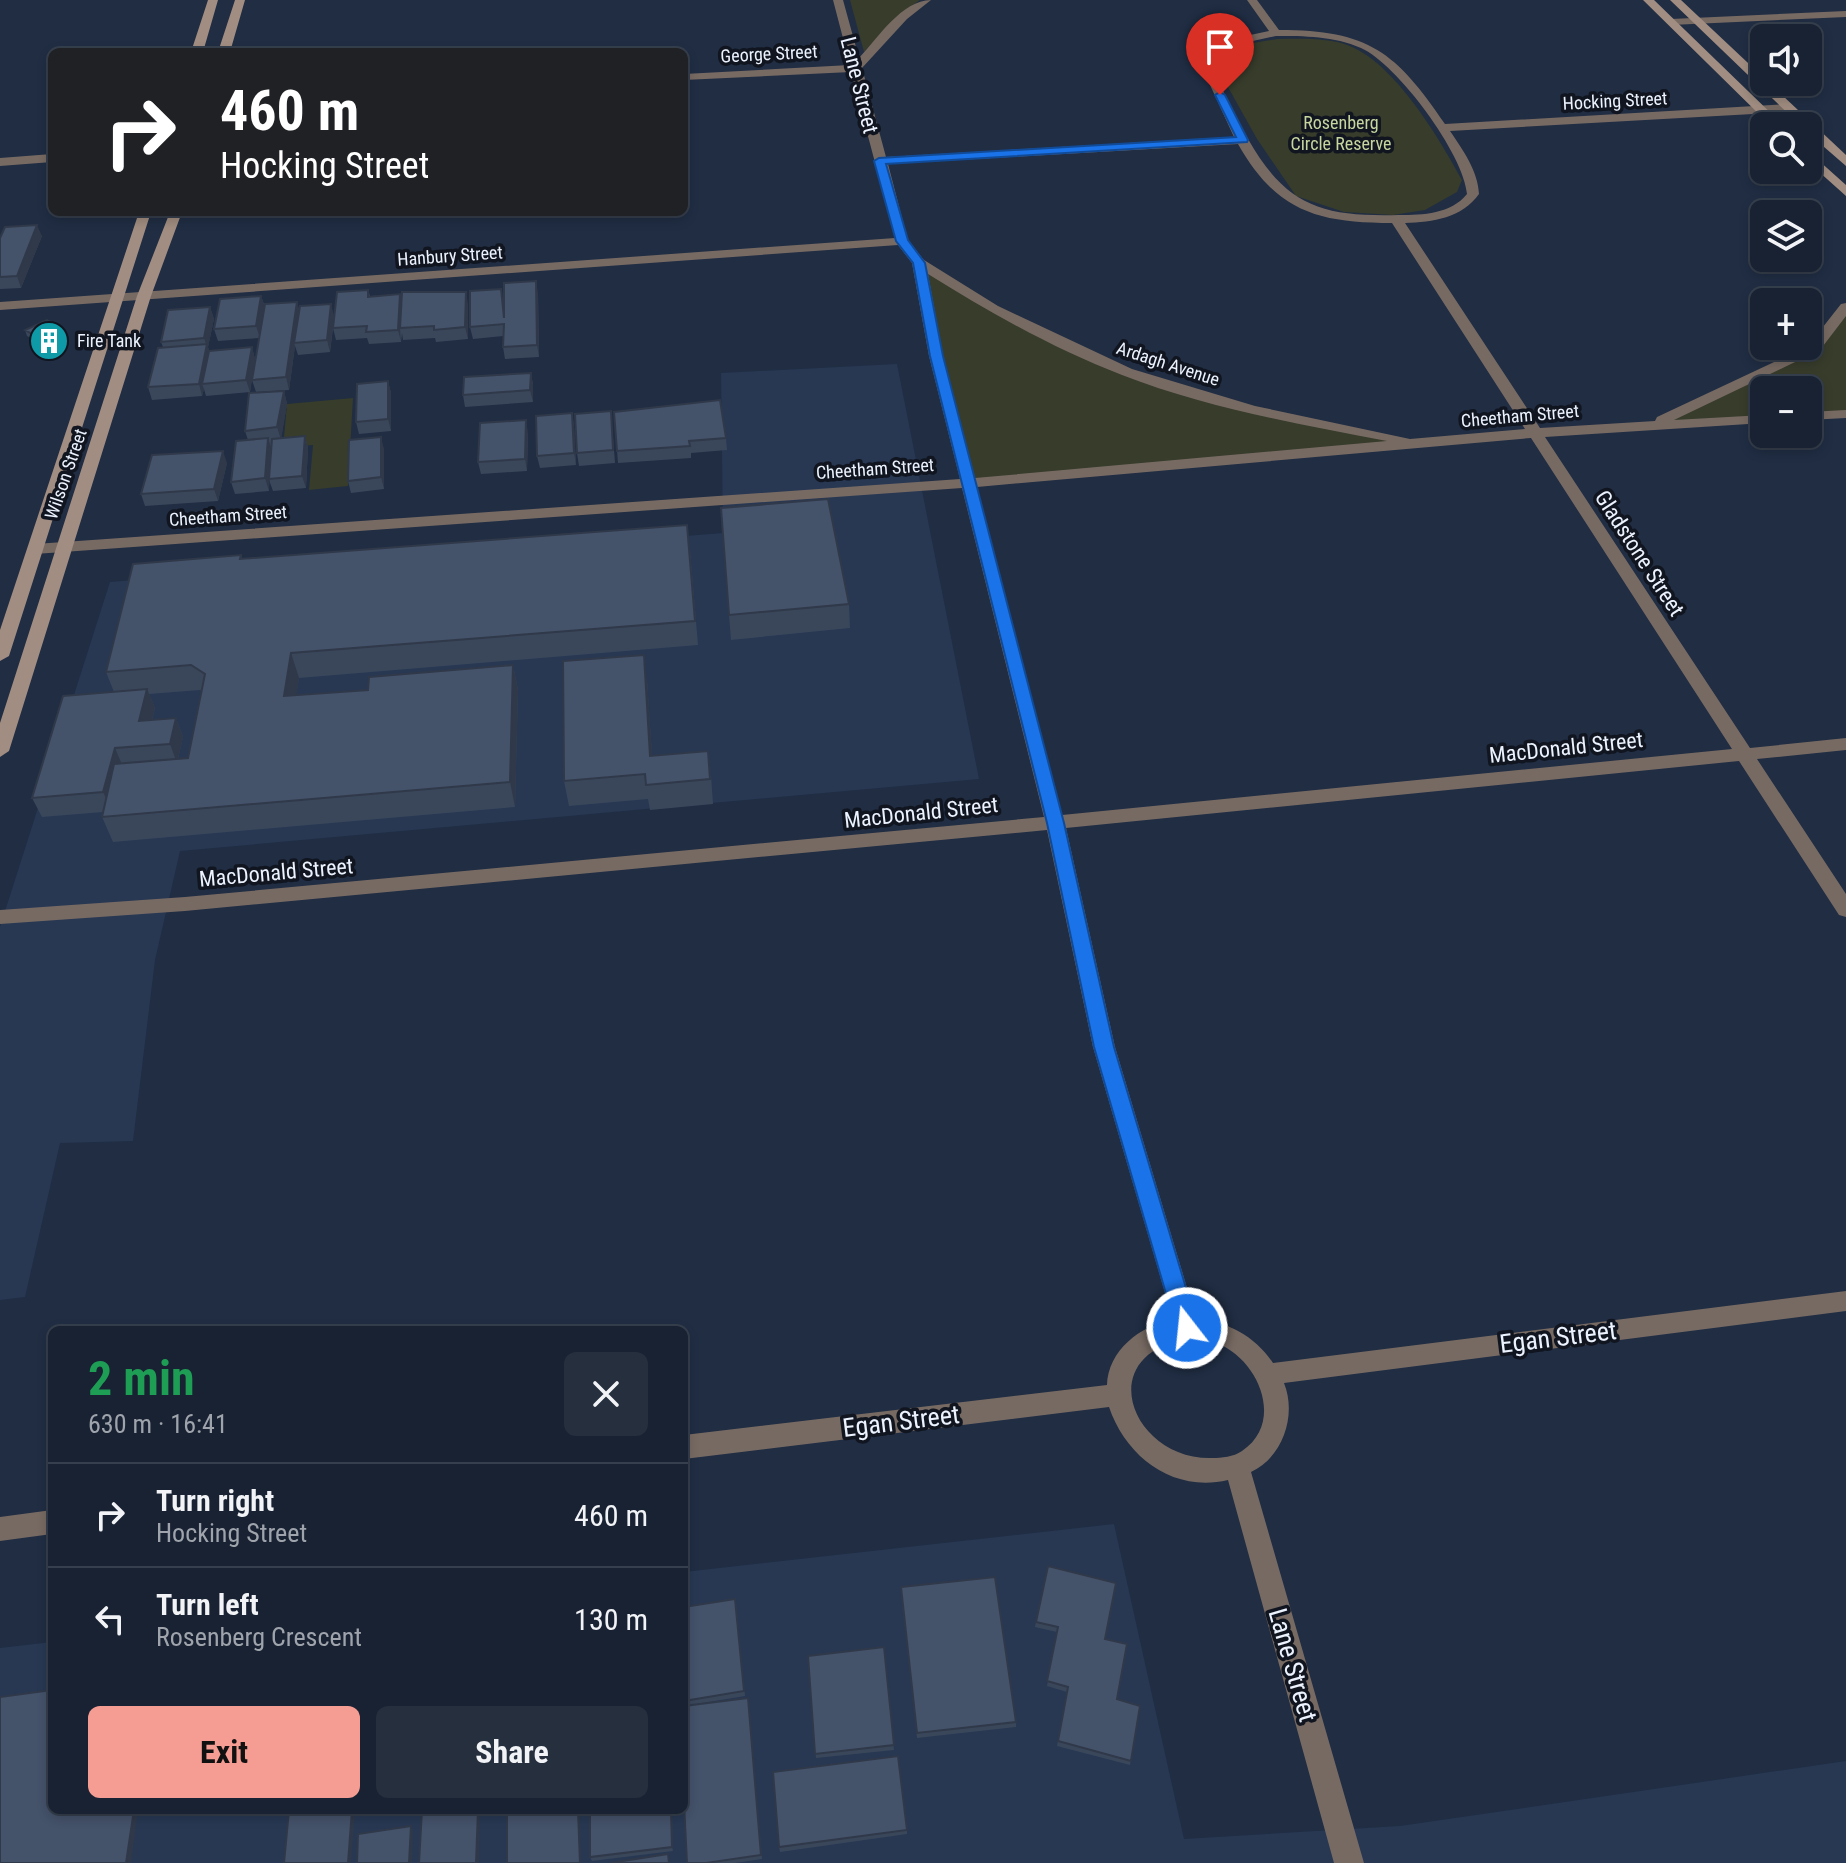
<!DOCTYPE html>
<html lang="en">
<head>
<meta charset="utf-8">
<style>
  :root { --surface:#182232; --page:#252f3e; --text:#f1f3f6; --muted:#9fa4ac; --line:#363f4d; --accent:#f59c93 }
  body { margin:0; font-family:"Roboto Condensed",sans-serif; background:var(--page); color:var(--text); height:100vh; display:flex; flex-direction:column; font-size:30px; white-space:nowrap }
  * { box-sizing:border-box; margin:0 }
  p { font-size:26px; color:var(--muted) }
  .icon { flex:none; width:44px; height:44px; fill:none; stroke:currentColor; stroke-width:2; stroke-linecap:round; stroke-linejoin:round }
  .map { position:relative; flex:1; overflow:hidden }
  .sheet { position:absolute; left:48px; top:1326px; width:640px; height:488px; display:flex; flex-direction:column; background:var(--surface); border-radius:12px; box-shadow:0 4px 12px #0003,0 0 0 2px var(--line) }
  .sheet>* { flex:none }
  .top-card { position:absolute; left:48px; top:48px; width:640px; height:168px; border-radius:12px; box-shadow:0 4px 12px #0003,0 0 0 2px var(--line); background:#202124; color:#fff; overflow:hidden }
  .fabs { position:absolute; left:1750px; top:24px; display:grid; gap:16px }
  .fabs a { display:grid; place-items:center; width:72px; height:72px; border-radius:12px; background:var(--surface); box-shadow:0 4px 12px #0003,0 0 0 2px var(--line); font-size:40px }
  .pin { position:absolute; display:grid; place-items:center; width:68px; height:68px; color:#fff; margin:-82px -34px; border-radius:50% 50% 50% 0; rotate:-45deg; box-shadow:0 0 8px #0007 }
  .pin .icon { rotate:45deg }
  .me { position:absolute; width:88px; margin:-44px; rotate:344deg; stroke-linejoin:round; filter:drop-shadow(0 0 6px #0008) }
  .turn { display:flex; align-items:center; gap:28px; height:168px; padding:0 40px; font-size:36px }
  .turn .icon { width:104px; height:104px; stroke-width:2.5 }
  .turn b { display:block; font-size:56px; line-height:68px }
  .round { display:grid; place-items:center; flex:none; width:84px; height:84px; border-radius:12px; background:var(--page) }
  .head { display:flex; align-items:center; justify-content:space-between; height:136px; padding:0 40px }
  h1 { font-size:48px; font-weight:700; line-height:60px; color:#1e9e55 }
  .button { display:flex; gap:16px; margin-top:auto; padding:16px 40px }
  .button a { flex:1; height:92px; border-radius:12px; background:var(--accent); color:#111; font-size:32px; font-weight:700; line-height:92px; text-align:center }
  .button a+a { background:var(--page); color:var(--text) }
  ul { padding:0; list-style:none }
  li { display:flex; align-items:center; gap:24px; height:104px; padding:0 40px; border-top:2px solid var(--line) }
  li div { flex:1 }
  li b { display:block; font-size:30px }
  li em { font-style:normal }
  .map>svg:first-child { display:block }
  .built { fill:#283853 }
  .green { fill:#373c2b }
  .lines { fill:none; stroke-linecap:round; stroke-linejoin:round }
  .street { fill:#776a63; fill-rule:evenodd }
  .secondary { fill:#a18d81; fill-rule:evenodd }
  .wall { fill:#3a475b; fill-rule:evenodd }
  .shaded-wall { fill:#30394a }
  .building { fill:#44526a; stroke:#30394a; stroke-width:2 }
  .route { fill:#1a73e8; stroke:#114b97; stroke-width:2 }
  .labels { text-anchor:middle; stroke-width:7; stroke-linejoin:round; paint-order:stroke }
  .far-street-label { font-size:18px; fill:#ecf3ff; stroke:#10151f }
  .far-park-label { font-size:18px; fill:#c7d69f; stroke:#10151f }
  .far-poi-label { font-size:18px; fill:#ecf3ff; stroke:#10151f; text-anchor:start }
  .street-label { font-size:22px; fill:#ecf3ff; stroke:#10151f }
  .near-street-label { font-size:26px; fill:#ecf3ff; stroke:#10151f }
</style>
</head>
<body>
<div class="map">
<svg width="1846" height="1863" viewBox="0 0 1846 1863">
  <rect width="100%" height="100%" fill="#202d43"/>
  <path class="built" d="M897,364L979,779L180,851L155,960L133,1141L60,1143L25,1297L0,1300V927L110,582L723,533L721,373Z
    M1114,1524L1184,1839L1400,1826L1846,1761V1863H0V1648L52,1642V1810H684V1572Z"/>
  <path class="green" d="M850,0H920L898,16L864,52Z
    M1277,39C1301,39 1330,37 1352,47C1396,66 1440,139 1462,180L1457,192L1425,210L1393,215L1344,212L1296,196L1257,139L1215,64L1247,44Z
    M919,263L993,309L1127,372L1252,410L1426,445L967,483Z
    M1846,307V414L1808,416V390H1764V419L1652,425L1814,347Z
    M353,398L348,486L309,490L313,445L283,448L287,404Z"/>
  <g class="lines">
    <path class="street" d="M833,0H843L859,58C878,38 902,0 931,0L907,19L862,68L886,157L1234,137L1199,61L1222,41L1269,31L1247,0H1257L1279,30C1369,30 1396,52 1445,124L1789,104L1795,108L1789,112L1450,131C1463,150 1478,171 1479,194C1462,218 1433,222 1405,223L1540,428L1655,421L1657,417L1808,346L1841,304L1846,303V316L1820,350L1674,420L1764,415V423L1545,437L1750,748L1846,738V750L1757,759L1846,894V917L1839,915L1739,761L1066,828L1115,1047L1196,1318C1228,1322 1255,1336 1273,1363L1846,1291V1311L1284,1383C1297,1415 1283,1457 1251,1472L1364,1863H1334L1228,1480C1173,1493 1126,1457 1109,1407L684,1459V1435L1107,1385C1108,1351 1140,1325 1173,1320L1093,1047L1047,830L185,911L0,924V910L185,897L1044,817L962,488L35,554L27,549L35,544L960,479L929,356L912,263L898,245L0,310V302L895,238L851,72L684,80V74L850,65ZM1276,36C1304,36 1334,36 1361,48C1397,64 1464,154 1467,194C1451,214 1423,215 1399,215C1322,217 1286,206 1248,139C1234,114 1221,89 1211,62L1230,46ZM1238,144C1276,211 1317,223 1392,223L1525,429L1410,439L1255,406L1132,369L998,306L924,260L908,241L888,164ZM928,274C989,312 1054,349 1122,375C1207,408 1298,424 1387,441L975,478L943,356ZM1531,438L1732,749L1062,815L977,487ZM1187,1339C1197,1339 1208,1339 1217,1343C1259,1360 1285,1422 1242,1451C1233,1457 1222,1458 1212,1458C1132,1460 1091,1355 1187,1339Z
      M1846,11V17L1671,25L1666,22L1671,19Z
      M52,154V162L0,166V158Z
      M1846,410V418L1808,420V412Z
      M52,1510V1534L0,1541V1517Z"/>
    <path class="secondary" d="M208,0H218L203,52H191Z
      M235,0H245L230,52H218Z
      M1643,0H1654L1784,126H1771Z
      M1670,0H1681L1764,78V82H1768L1846,155V166L1808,133V126H1801Z
      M1808,151L1846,185V196L1808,162Z
      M139,212H151L9,656L0,661V630Z
      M170,212H182L151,296L9,751L0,757V723L137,296Z"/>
  </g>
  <path class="wall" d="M42,236L21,288L0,289V238Z
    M368,290L370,296L400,294L402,301L468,304V339L436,342L435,338L403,340L402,333L401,342L369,344L367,338L336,340L333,328L330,352L298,355L295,346L289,390L256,392L252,380L259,338L218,341L214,329L261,296L265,307L297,302L299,310L334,315Z
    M538,293L539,357L505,359L503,347V336L473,339L470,327L504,304Z
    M210,307L214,319L208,347L209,351L252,347L255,359L250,392L206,396L204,389L202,396L152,400L148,387L163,347L161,342Z
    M25,330L59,331L37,341L27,336Z
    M531,373L533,385V402L465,407L463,395Z
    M388,381L391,393V431L359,434L356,422Z
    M284,391L287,404L281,438L305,436L308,448L306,488L273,491L269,480V491L235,494L231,482L248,440L245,431Z
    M614,412L726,438L727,450L691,453V458L618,463Z
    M572,413L574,426L576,465L540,468L537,456Z
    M612,424L615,463L579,466L577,453Z
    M528,433L527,471L481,474L478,462Z
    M384,449V489L351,493L348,481Z
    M227,463L218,501L145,506L141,494Z
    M690,550L698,645L299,678L296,695L368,690L513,665L518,690L515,807L113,842L102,817L103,812L42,817L32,798L114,692L106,672L241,555L242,559ZM200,690L202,691L188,758L178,759L183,737L176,718L152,720L155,708L149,694Z
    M849,604L850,628L731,640L729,615Z
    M647,679L652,756L711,776L713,804L650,810L648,799L569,806L564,781Z
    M901,1592L1016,1722V1727L917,1738Z
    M735,1599L745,1696L684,1706V1607Z
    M1036,1622L1105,1639L1117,1699L1140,1706L1130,1765L1057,1746L1067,1692L1047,1686L1057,1632L1035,1627Z
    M884,1647L894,1750L816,1758L808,1656Z
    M748,1698L762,1859L735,1863H687Z
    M590,1810H672L673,1851L592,1861L590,1857Z
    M907,1830V1834L780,1852L779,1847Z"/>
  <path class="shaded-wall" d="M37,225L42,236L21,288L17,276Z
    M536,281L538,293L539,357L537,345Z
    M466,292L468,304V339L465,327Z
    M400,294L403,306L400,328L401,342L398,330Z
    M261,296L265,307L260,338L256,326Z
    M297,302L300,314L294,343L295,346L289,390L286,377Z
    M331,304L334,316L330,352L327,340Z
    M210,307L214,319L208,347L211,356L202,384L204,389L202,396L199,384L207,347L204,338Z
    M56,325L59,331L37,341L34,335Z
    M252,347L255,359L250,392L246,380Z
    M531,373L533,385V402L530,390Z
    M388,381L391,393V431L388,419Z
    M284,391L287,404L281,440L277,427Z
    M572,413L574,426L576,465L574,453Z
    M526,420L528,433L527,471L525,459Z
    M305,436L308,448L306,488L302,476Z
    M381,437L384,449V489L381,477Z
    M268,438L272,450L269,491L265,478Z
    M223,451L227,463L218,501L214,489Z
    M291,653L299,678L293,721L284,696Z
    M644,655L647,679L654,781L650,756Z
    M513,665L518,690L515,807L510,782Z
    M147,689L155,708L147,740L139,721Z
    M176,718L183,737L177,763L170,744Z
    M115,748L123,767L112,811L103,792Z
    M134,1810H138L131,1863H126Z
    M352,1810H355L351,1863H348Z
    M478,1810H480L479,1863H476Z
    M578,1810H580L581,1863H580Z
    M671,1810H672L673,1851L672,1847Z
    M411,1826L413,1831L412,1863H409Z"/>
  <path class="building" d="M37,225L17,276L0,277V238L5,227Z
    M536,281L537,345L503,347L504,324L470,327V291L501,289L504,318V283Z
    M368,290V297L400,294L398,330L366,332L367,326L333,328L337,292Z
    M402,292H466L465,327L434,330V326L400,328Z
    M261,296L256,326L214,329L220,299Z
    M297,302L286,377L252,380L265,304Z
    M331,304L327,340L294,343L300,306Z
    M210,307L204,338L161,342L168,310Z
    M47,320L56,325L34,335L25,330Z
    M207,344L199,384L148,387L158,348Z
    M252,347L246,380L202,384L209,351Z
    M531,373L530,390L463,395L464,377Z
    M388,381V419L356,422L357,384Z
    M284,391L277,427L245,431L249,393Z
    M720,400L726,438L689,441L690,446L617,451L614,412Z
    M611,411L613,450L577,453L575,414Z
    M572,413L574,453L537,456L536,416Z
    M526,420L525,459L478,462L480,423Z
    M305,436L302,476L269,479L272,439Z
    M381,437V477L348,481L349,440Z
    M268,438L265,478L231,482L236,441Z
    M223,451L214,489L141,494L152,455Z
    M828,499L849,604L729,615L721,508Z
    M687,525L695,621L291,653L284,696L368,690L369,677L513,665L510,782L102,817L114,764L188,758L205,674L191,665L106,672L133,564L241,555L240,559Z
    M644,655L650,756L708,751L710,779L646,785L645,774L564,781L563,661Z
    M147,689L139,721L176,718L170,744L115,748L103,792L32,798L63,696Z
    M1048,1566L1116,1583L1105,1639L1127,1644L1117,1699L1140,1706L1131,1761L1058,1741L1068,1687L1047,1681L1058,1627L1036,1622Z
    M995,1577L1016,1722L917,1733L901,1587Z
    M735,1599L744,1691L684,1701V1607Z
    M884,1647L894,1745L815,1754L808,1656Z
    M52,1690V1810H134L126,1863H0V1697Z
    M748,1698L761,1855L706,1863H687L684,1803V1706Z
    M898,1756L907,1830L779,1847L773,1772Z
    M289,1810H352L348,1863H284Z
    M422,1810H478L476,1863H419Z
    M507,1810H578L580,1863H507Z
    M590,1810H671L672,1847L590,1857Z
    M411,1826L409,1863H357L358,1834Z
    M668,1854L669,1863H610Z"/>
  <path class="route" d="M1220,92L1225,95L1248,140L1247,142L886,164L908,240L925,263L943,356L1064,823L1114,1047L1198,1328L1195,1335L1187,1337L1179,1335L1176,1328L1094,1047L1047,823L930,356L913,263L896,241L874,161L879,158L1236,137L1215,95Z"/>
  <defs>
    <symbol id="building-disc" viewBox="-11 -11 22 22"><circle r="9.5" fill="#0f9aa8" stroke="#10151f"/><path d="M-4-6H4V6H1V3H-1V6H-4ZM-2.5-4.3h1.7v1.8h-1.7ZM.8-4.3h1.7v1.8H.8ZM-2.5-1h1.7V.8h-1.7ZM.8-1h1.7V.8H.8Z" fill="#fff"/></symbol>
  </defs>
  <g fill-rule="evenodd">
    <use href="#building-disc" x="27" y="319" width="44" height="44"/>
  </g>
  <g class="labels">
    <g class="far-street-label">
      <text transform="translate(769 54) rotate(-3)" y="6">George Street</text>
      <text transform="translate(1615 101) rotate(-3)" y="6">Hocking Street</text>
      <text transform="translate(450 256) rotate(-4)" y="6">Hanbury Street</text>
      <text transform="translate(1168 364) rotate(18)" y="6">Ardagh Avenue</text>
      <text transform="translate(1520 416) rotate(-5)" y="6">Cheetham Street</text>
      <text transform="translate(875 469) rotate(-4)" y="6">Cheetham Street</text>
      <text transform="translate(66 474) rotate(-71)" y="6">Wilson Street</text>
      <text transform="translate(228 516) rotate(-4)" y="6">Cheetham Street</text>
    </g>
    <g class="far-park-label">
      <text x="1341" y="129">Rosenberg<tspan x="1341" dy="21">Circle Reserve</tspan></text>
    </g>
    <g class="far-poi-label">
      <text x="77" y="347">Fire Tank</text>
    </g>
    <g class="street-label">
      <text transform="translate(860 85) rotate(76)" y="8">Lane Street</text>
      <text transform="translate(1640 553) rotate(57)" y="8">Gladstone Street</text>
      <text transform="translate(1566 747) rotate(-6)" y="8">MacDonald Street</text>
      <text transform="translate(921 812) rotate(-6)" y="8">MacDonald Street</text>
      <text transform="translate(276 872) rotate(-5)" y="8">MacDonald Street</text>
    </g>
    <g class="near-street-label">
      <text transform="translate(1558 1337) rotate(-7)" y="9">Egan Street</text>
      <text transform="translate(901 1421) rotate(-7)" y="9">Egan Street</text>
      <text transform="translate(1293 1665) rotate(74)" y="9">Lane Street</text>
    </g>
  </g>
</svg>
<div class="fabs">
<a><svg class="icon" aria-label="sound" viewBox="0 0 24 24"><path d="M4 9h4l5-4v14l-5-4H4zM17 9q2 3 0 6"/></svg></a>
<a><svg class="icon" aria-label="search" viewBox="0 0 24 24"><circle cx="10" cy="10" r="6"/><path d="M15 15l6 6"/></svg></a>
<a><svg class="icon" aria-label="layers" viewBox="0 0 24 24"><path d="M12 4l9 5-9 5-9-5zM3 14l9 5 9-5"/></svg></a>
<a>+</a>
<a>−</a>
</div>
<div class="pin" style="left:1220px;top:95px;background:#d93025"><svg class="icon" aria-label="arrive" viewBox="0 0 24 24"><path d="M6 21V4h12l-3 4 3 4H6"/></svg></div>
<svg class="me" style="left:1187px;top:1328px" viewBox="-20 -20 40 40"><circle r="17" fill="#1a73e8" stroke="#fff" stroke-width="3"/><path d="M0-11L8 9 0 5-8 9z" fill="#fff"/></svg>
<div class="top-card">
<div class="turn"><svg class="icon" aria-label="right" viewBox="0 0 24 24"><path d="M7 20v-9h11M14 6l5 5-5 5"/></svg><div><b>460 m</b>Hocking Street</div></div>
</div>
<section class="sheet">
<div class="head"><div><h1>2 min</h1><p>630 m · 16:41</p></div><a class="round"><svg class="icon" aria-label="close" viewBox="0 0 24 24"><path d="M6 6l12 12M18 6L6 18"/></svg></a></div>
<ul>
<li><svg class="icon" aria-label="right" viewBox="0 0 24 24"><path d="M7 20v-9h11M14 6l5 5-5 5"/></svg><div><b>Turn right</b><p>Hocking Street</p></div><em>460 m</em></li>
<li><svg class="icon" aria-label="left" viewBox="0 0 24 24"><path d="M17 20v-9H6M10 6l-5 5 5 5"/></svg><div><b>Turn left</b><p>Rosenberg Crescent</p></div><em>130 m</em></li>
</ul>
<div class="button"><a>Exit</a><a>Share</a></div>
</section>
</div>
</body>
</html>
